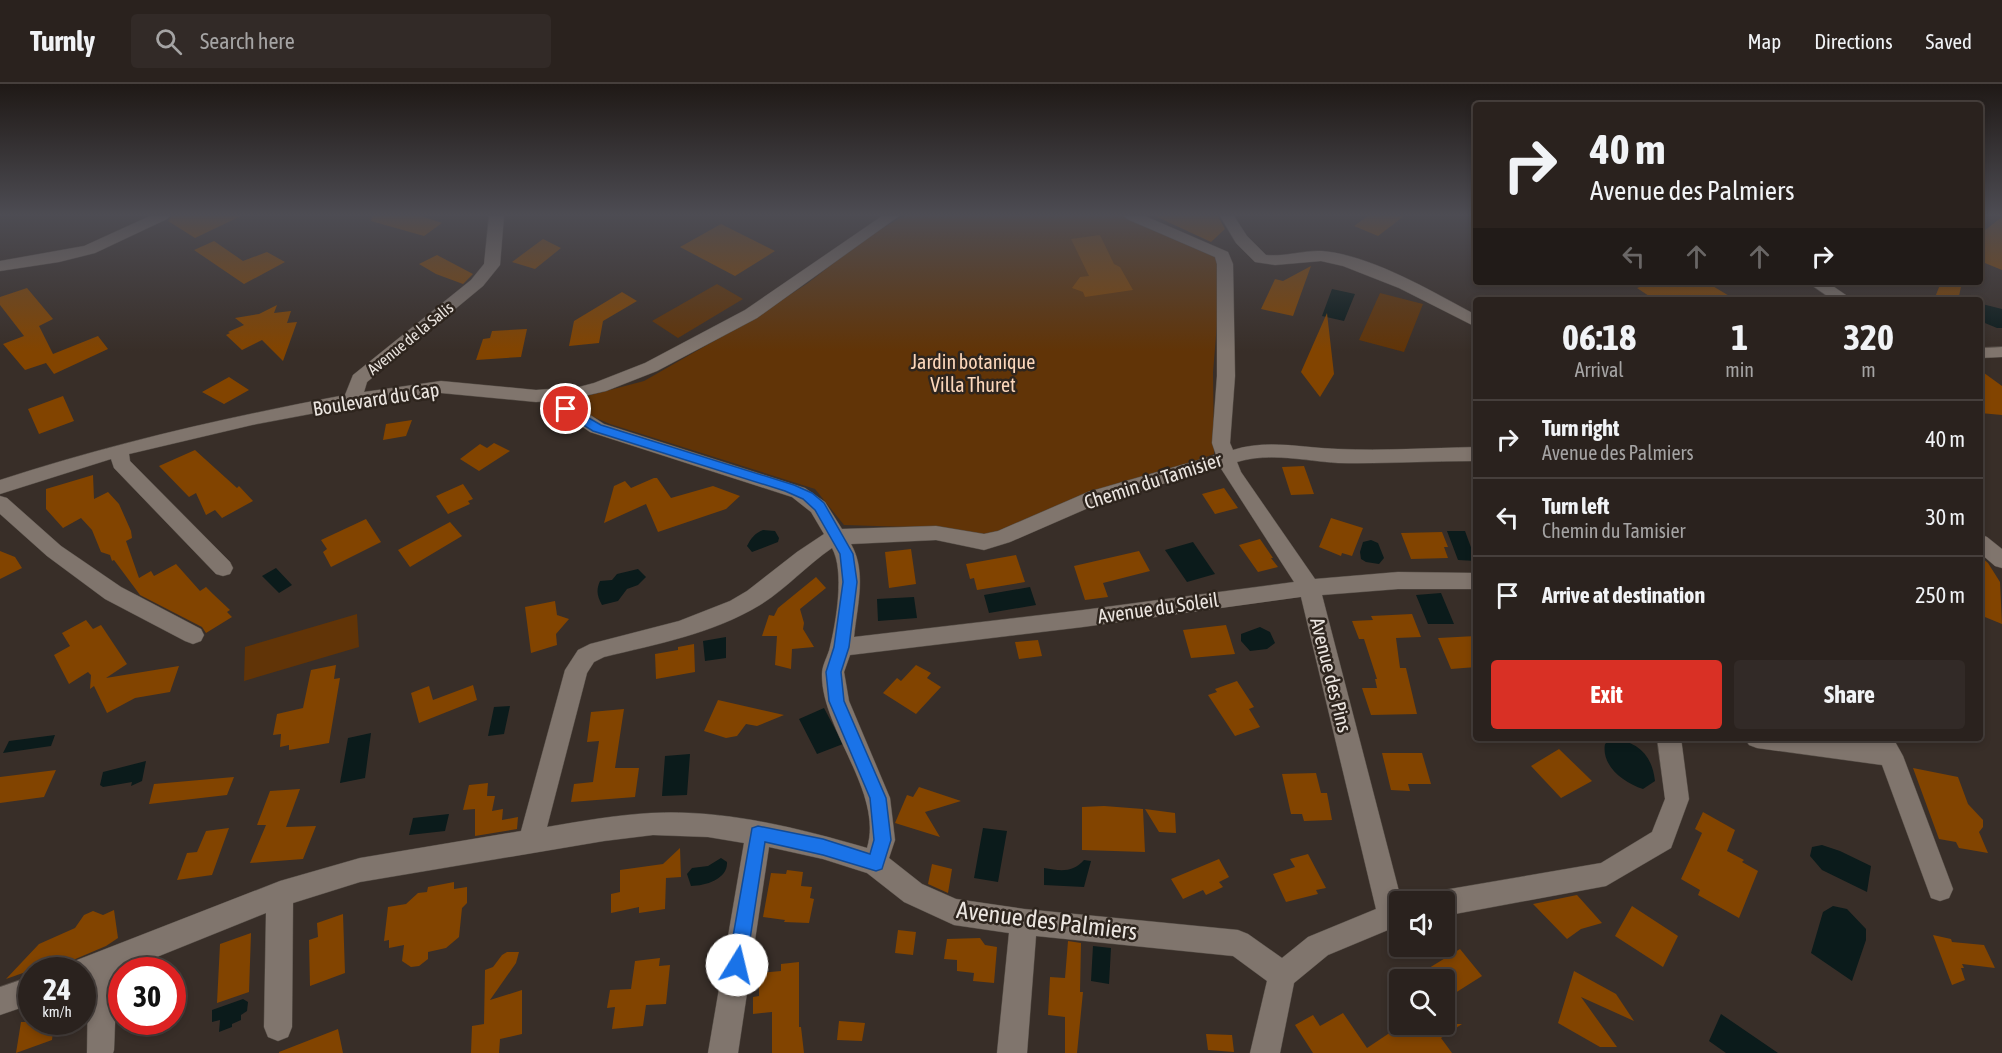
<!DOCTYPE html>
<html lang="en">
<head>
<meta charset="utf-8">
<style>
  :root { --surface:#2a221e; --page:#322a27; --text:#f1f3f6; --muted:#a5a4a4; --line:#463f3c; --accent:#d93025 }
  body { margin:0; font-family:"Asap Condensed",sans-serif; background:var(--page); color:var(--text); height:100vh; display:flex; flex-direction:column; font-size:22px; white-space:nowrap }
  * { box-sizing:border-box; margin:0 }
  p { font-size:20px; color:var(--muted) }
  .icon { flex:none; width:33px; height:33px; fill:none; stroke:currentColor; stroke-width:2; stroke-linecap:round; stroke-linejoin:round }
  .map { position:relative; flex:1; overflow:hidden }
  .panel { position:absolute; left:1473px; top:213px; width:510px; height:444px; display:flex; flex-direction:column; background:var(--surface); border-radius:6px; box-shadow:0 3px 9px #0003,0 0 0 2px var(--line) }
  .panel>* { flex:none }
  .banner { position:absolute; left:1473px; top:18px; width:510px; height:183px; border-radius:6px; box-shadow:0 3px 9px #0003,0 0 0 2px var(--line); background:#2a221e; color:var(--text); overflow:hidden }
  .buttons { position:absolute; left:1389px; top:807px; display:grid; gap:12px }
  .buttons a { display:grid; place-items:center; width:66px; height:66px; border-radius:6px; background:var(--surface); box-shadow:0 3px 9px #0003,0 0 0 2px var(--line); font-size:30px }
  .speed { position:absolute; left:18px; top:873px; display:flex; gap:12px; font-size:30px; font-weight:700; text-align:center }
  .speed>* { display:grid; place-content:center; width:78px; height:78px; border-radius:50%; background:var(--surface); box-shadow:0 3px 9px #0003,0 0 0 2px var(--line); line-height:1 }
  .speed small { font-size:15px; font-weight:400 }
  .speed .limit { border:9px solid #d22; background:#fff; color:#111 }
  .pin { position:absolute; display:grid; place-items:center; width:51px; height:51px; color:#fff; margin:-26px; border:3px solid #fff; border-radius:50%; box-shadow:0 2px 6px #0007 }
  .me { position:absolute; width:66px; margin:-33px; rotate:9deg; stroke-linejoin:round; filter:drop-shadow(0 0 4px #0008) }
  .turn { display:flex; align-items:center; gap:21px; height:126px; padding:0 18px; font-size:27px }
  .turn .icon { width:78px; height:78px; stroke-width:2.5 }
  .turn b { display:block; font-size:42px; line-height:51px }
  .lanes { display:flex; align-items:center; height:57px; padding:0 18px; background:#0003; justify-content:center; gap:30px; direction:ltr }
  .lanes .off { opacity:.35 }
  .eta { display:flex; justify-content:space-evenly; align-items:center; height:102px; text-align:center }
  .eta b { font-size:36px; font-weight:700; line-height:42px }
  .button { display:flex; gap:12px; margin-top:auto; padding:12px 18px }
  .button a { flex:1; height:69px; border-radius:6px; background:var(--accent); color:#fff; font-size:24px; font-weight:700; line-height:69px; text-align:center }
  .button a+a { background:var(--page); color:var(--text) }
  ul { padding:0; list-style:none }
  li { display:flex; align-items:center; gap:18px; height:78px; padding:0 18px; border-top:2px solid var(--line) }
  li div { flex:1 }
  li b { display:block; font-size:22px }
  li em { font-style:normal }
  header { display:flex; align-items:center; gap:36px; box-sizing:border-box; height:84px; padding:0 30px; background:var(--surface); border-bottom:2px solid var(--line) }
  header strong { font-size:28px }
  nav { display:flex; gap:33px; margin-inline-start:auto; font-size:21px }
  .search { width:420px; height:54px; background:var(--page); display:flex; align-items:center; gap:15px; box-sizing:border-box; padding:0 21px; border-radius:6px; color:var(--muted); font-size:22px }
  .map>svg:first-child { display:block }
  .green { fill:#613407 }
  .water { fill:#0b1b1b }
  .building { fill:#824400 }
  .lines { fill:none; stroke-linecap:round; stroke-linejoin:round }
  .minor-casing { stroke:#544d46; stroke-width:1 }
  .minor { fill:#80756d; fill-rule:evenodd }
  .route { fill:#1a73e8; stroke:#114b97; stroke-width:1.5 }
  .labels { text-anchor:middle; stroke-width:5; stroke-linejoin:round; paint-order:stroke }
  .far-street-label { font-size:16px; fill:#ebe5e0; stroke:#2e251e }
  .park-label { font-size:20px; fill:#fcd7bb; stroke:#2e251e }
  .street-label { font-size:20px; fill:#ebe5e0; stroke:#2e251e }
  .near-street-label { font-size:24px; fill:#ebe5e0; stroke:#2e251e }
</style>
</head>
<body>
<header>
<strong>Turnly</strong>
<div class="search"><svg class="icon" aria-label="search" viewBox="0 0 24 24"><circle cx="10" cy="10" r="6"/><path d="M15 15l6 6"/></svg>Search here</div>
<nav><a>Map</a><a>Directions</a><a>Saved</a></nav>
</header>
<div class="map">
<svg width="2002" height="969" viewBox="0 0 2002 969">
  <rect width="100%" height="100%" fill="#382e28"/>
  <path class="green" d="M904,132H1127L1215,171L1222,181L1213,288L1214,370L985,454L940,444L844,441L815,405L610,340L577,326L587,312L644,297L756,233L808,199L867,153Z
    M717,200L743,215L678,254L652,237Z
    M1380,209L1423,220L1404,268L1359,256Z
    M357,530L359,563L244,597L245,563Z"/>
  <path class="water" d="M1332,205L1355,210L1344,237L1322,232Z
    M1982,220L2002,225V244H1997L1980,237Z
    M763,446L775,447L779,454L778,458L752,468L747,462C751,454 755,449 763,446Z
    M1447,447H1465L1476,477L1458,476Z
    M1371,456L1378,459L1384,474L1379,480L1366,478L1361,475L1360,468L1363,458Z
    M1193,458L1215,490L1187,498L1165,466Z
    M276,484L292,501L279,509L262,492Z
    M638,485L646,493L638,501L627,505L618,517L602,521C597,512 596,506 600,497L612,496L617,490Z
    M1030,503L1036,521L989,529L984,511Z
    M1441,509L1454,540H1428L1416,511Z
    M914,513L917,534L878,537L877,515Z
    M1260,543L1270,548L1275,559L1267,565L1250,567L1241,557V550Z
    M726,553V574L705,577L703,557Z
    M510,622L504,650L488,652L494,623Z
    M824,624L843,660L817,670L799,635Z
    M371,649L365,694L340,699L348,654Z
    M55,651L51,662L3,669L9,657Z
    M1612,655C1637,657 1652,670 1655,697L1643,705C1624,699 1601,682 1605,660Z
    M690,670L687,711L662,712L665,672Z
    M146,677L142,697L131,702L132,698L103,703L100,701L103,688Z
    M449,730L445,747L409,751L413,734Z
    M983,744L1007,747L998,798L974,794Z
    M1822,761L1840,767L1871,782L1867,808L1822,786L1810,772L1812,763Z
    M721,774L727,778C728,795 706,802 691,802L687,790L692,784L708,782Z
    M1084,776L1091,777L1084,803L1044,801V784C1061,787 1072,789 1084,776Z
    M1833,822L1847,825L1866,845V856L1852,897L1811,869L1823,828Z
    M1093,862L1111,864L1109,900L1091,897Z
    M243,915L248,918L247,927L241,931V936L232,940V943L219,948L220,936L212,938V926Z
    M1721,930L1778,969H1726L1709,957Z"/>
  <path class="building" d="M172,132H241L195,154L168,137Z
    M372,132H421L442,139L424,152L371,137Z
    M1155,132H1218L1225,145L1211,158Z
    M1368,132H1404L1378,152L1354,142Z
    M2002,133V186L1980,177V150Z
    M721,140L775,167L735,192L680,163Z
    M1100,151L1114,180L1120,183L1133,206L1085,213L1083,208L1072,204L1080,193L1089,192L1071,155Z
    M543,155L561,164L535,185L512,178Z
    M214,157L243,177L267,168L285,178L244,200L194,166Z
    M437,171L473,190L463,200L436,190L419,180Z
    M1311,182L1293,232L1261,225L1275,195L1283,197Z
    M1653,198H1706L1736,216H1655L1637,204Z
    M1941,198L1961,203L1958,216H1934Z
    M27,204L53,235L39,242L53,270L98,252L108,265L54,290L46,279L25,286L3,260L24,252L0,221V213Z
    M622,208L637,217L603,237L599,259L569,262L574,237Z
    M277,221L274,229L291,227L287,239L297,238L283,277L262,256L242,266L226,251L230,249L228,248L244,241L235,234L259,230Z
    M1327,229L1334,290L1320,313L1301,288Z
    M527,245L521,273L476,276L483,255L490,254L492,247Z
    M1980,286L2002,302V331L1980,329Z
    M229,293L249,306L224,320L202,308Z
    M63,312L74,337L39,350L28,325Z
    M412,336L406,352L383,356L386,340Z
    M494,359L510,367L479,387L460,375L480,360L487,364Z
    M195,366L237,404L239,402L253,417L222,434L215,426L206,431L196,409L189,413L159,382Z
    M1304,382L1314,410L1291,411L1282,383Z
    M93,391L94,415L108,408L119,420L131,447L132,454L126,457L139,494L151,487L154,492L176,480L200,507L206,503L213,510L230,526L227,528L232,533L206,549L202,543L140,511L114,476L112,477L110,471L101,468L92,446L81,434L63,444L46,425V405Z
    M654,394H657L671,414L713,402L740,412L726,425L658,448L646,420L604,439L614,402L625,397L631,404Z
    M463,400L473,415L468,417L470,420L448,430L436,412Z
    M1224,404L1238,424L1215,430L1202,410Z
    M1331,434L1363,444L1352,472L1342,469L1341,472L1319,463Z
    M366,435L381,458L331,483L323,468L327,465L321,456Z
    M450,438L462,452L410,483L398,466Z
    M1442,448L1448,463H1444L1448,474L1411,475L1401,449Z
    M1260,455L1273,474H1271L1278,483L1258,488L1239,461Z
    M911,465L916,500L889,504L885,468Z
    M0,467L15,473L22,484L0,495Z
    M1139,467L1150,487L1103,499L1108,513L1085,516L1074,482Z
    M1016,471L1025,498L977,506L974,494L970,495L966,480Z
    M1980,472L1988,479L2000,498L2002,540L1980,531Z
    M816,493L826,504L800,525L804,539L803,545L814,563L792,565L791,585L775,581L777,552H762L769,531L774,532L778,524Z
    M555,517L557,531L569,535L556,550L557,561L531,569L525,523Z
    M1412,530L1421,553L1396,554L1400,584H1406L1417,630L1371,631L1362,604H1377L1375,595H1377L1364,555H1359L1352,537L1373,536L1371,532Z
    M86,536L93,545L101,541L127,580L106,594L179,582L170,608L135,614L107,629L94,602L90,605L91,591L88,588L69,600L54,571L70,562L62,549Z
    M1226,541L1235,570L1191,574L1183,546Z
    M1476,552V583L1451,585L1438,554Z
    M1038,556L1042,572L1019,575L1015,558Z
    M694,560L695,588L656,595L655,570L678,566V563Z
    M336,581L334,595L340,594L329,659L289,666V661L280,663L281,650L273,651L277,630L303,624L311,586Z
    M916,581L931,589L927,594L941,603L916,630L883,609L897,594L901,597Z
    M1237,597L1254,623L1249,625L1260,643L1235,652L1208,611L1217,608L1215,605Z
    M473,601L477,616L419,639L411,609L429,602L433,616Z
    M718,616L784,631L757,642L746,640L737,652L726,654L704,647Z
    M624,625L615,684H639L635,713L571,718L574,700L593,698L599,657L587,658L591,628Z
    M1559,665L1592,697L1561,714L1531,682Z
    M1382,669H1422L1431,700H1408L1410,707L1391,706Z
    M1913,684L1958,693L1968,720L1983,736V743L1979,748L1988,769L1959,764L1956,758L1939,755Z
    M56,686L44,713L0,719V693Z
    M1316,689L1321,709H1327L1332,736L1304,737L1302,730H1291L1282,690Z
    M234,693L227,711L149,720L154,700Z
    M488,699L487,712H495L492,727L503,725L502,736L518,733L517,745L475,752V725L463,726L469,701Z
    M919,703L961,717L925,728L940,753L895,739L907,711L913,713Z
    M300,705L286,743L316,742L303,775L250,779L266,741H257L270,707Z
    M1104,722L1143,725L1145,768L1082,766V723Z
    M1145,725L1175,729L1176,749L1159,748Z
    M1703,728L1735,746L1727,767L1744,776L1742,778L1758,787L1739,834L1698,811L1700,806L1681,795L1702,749L1695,745Z
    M229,744L212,791L177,796L187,769L197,768L206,747Z
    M680,764L681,793L666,794L665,825L639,829V823L611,829V810L620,808V786L663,780Z
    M1308,770L1326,804L1316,806L1318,810L1286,818L1273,790L1295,783L1290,775Z
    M1219,775L1229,793L1219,798L1223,803L1206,811L1203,806L1183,815L1171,795Z
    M932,780L952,785L948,809L928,800Z
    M787,786L803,788L801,802L812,803L810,814L814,815L809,839L784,838L785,836L763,833L771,789L786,790Z
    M454,798V805L467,803V819L462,824L459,853L446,864L428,868V875L419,882L411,883L402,877L404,861L389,864V856L384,857L388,823L406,820L418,809L427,808L428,803Z
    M1577,811L1602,839L1581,845L1567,855L1533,820Z
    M1632,822L1678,852L1663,883L1615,852Z
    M114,826L118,854L106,862L66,879L65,874L6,895L39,860L75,844L84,831L93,827L103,831Z
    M343,830L345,889L310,902L309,856L318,853L317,839Z
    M898,846L916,848L913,871L895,869Z
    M251,849L249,908L217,919L220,860Z
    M1933,851L1951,855L1952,858L1984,861L1995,884L1962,880L1964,884H1961L1965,896L1952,901Z
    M980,854L985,861L997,863L994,899L973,897L974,889L957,887V876L944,875L947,855Z
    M1068,857L1081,859L1080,908H1083L1077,969H1065V933L1048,931L1050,893L1065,894Z
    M1460,865L1482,892L1444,916V896H1438L1429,884Z
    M507,868H519L516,879L490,916L522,906V950L500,955L499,969H471L472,942L484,940L485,886L493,883L502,871Z
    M660,874L659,882L670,881L666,920L646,921L643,942L612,945L615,923L607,924L610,906L631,905L635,877Z
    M799,878V943H801L804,969H772V928L753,930V913L759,912V889L781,887V880Z
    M1574,887L1616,910L1634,937L1581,913L1617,963H1600L1558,939Z
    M1343,929L1367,964L1403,940H1462L1441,954L1452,969H1313L1295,941L1313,931L1320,942Z
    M839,937L865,939L862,957L837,956Z
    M21,938H54L52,956L16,969Z
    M338,945L343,969H279V968Z
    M1206,950L1232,951L1234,968L1208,966Z"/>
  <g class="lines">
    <defs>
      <path id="minor" d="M150,132H170L167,135L95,169L59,178L0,187V177L84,162Z
        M489,132H504L500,181L483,202L367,298L364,308L441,297L536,306L579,303L594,299L645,279L745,226L882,132H899L757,234L657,287L606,307L567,316L604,340L805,404L825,418L842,445L936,442L984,450L998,447L1088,408L1216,371L1212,359L1217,292V180L1215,173L1127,135L1124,132H1145L1228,168L1233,180L1235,292L1230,359L1233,366C1268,355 1302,364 1338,365C1384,367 1430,364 1476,363V377C1430,377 1384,380 1338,379C1304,377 1271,368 1237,378L1241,388L1315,495L1398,488L1476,489V505H1398L1322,511L1401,815L1406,818H1400V841L1328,871L1294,899L1280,969H1250L1267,897L1233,872L1036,852L1027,969H997L1009,849L954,841L904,818L867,789L823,775L769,763L738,969H708L744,759L708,753L653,751L604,757L360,798L293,819L292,943L288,953L278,957L268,953L264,943L266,829L117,889L114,966L113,969H87L88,899L82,902V886H69L72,878L280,797L360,774L521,747L565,586L578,566L590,560L679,537L730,517L747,507L797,468L824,450L811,428L792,413L590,348L552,322L549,317L536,318L441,309L406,312L252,341L129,370L130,377L230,478L233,484L230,490L223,492L216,490L114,384L111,375L0,410V396C113,359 228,333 345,311L353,291L471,196L484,180ZM1220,383L1294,498L1083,526L854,553C857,522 867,488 851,460L936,456L984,466L1010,458L1102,418ZM832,464C845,487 836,538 830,563C828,572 822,581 822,590C821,645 884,709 867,764C798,744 724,725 651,729C616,731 582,737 547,743L587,589L594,578L604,573C657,560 712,550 760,521C786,505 807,481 832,464ZM1301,513L1376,825L1308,853L1282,874L1248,850L1238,846L1024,825L956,815L922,800L889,774L895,756L890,714L849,617L844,588L850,571L1083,543Z
        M1220,132H1234L1247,152L1266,171C1285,173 1303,166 1322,167C1371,171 1433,208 1476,231V243L1399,204L1343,182L1321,177L1275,181L1255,178L1236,159Z
        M1807,198H1827L1853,216H1833Z
        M2002,263V273L1980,274V264Z
        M0,412L7,414L61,462L121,503L201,545L204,551L201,557L193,560L185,557L105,515L47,472L0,430Z
        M1980,450L1987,453L2002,465V484L1995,482L1980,469Z
        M1657,654H1681L1689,715L1671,764L1606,802L1444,832V818H1431L1435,810L1444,806L1601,779L1652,748L1665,715Z
        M1745,654H1834L1870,659L1868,654H1893L1903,672L1953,805L1949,814L1940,817L1931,814L1882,681L1757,664L1749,661Z
        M32,892V920L0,931V903Z"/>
    </defs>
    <use href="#minor" class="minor-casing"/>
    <use href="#minor" class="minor"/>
  </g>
  <linearGradient id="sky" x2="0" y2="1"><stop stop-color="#1f1916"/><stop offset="0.49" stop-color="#4d4c53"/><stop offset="1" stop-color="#4d4c53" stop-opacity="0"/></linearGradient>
  <rect width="2002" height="267" fill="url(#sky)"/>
  <path class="route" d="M566,321L601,341L794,401L812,409L824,419L853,470L857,498L849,563L841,588L844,617L886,714L891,756L882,785L876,787L823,771L765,758L746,881L743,887L737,890L730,887L728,881L752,744L758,742L823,755L870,770L874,756L870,714L829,617L826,588L834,563L843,498L840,470L815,426L803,415L785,407L593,347L562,328L560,325Z"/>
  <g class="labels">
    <g class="far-street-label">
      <text transform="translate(410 254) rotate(-39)" y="6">Avenue de la Salis</text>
    </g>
    <g class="park-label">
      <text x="973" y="285">Jardin botanique<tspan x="973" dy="23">Villa Thuret</tspan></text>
    </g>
    <g class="street-label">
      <text transform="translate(376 315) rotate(-9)" y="7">Boulevard du Cap</text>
      <text transform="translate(1153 397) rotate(-18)" y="7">Chemin du Tamisier</text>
      <text transform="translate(1158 524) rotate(-8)" y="7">Avenue du Soleil</text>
      <text transform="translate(1331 591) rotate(76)" y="7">Avenue des Pins</text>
    </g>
    <g class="near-street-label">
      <text transform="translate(1047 837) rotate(7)" y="8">Avenue des Palmiers</text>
    </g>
  </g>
</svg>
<div class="buttons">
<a><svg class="icon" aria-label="sound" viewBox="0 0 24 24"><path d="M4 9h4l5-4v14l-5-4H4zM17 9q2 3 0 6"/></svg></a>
<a><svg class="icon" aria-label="search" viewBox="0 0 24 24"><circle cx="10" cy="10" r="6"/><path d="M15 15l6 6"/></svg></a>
</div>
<div class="speed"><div>24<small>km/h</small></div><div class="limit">30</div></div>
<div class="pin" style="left:566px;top:325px;background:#d93025"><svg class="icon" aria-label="arrive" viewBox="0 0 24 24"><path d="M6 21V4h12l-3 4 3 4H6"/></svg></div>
<svg class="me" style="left:737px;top:881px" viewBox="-20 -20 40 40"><circle r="19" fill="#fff"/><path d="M0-13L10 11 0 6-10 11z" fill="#1a73e8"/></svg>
<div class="banner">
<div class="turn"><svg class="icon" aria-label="right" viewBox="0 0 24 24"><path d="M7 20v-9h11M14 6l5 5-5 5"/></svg><div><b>40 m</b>Avenue des Palmiers</div></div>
<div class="lanes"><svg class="icon off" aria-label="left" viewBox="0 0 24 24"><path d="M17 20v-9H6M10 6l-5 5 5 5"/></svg><svg class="icon off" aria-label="ahead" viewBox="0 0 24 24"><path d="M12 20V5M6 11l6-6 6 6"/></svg><svg class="icon off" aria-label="ahead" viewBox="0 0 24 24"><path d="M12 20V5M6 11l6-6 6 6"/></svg><svg class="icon" aria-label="right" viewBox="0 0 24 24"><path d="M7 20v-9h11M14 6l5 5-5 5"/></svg></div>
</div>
<section class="panel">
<div class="eta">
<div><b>06:18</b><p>Arrival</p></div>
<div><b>1</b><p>min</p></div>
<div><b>320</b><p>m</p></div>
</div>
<ul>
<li><svg class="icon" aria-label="right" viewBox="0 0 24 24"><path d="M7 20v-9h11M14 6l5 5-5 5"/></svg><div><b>Turn right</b><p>Avenue des Palmiers</p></div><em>40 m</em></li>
<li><svg class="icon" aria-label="left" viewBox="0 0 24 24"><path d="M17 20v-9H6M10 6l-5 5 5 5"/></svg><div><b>Turn left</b><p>Chemin du Tamisier</p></div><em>30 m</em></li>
<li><svg class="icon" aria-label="arrive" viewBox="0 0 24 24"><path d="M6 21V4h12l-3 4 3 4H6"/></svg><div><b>Arrive at destination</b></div><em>250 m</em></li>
</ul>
<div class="button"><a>Exit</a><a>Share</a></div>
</section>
</div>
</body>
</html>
